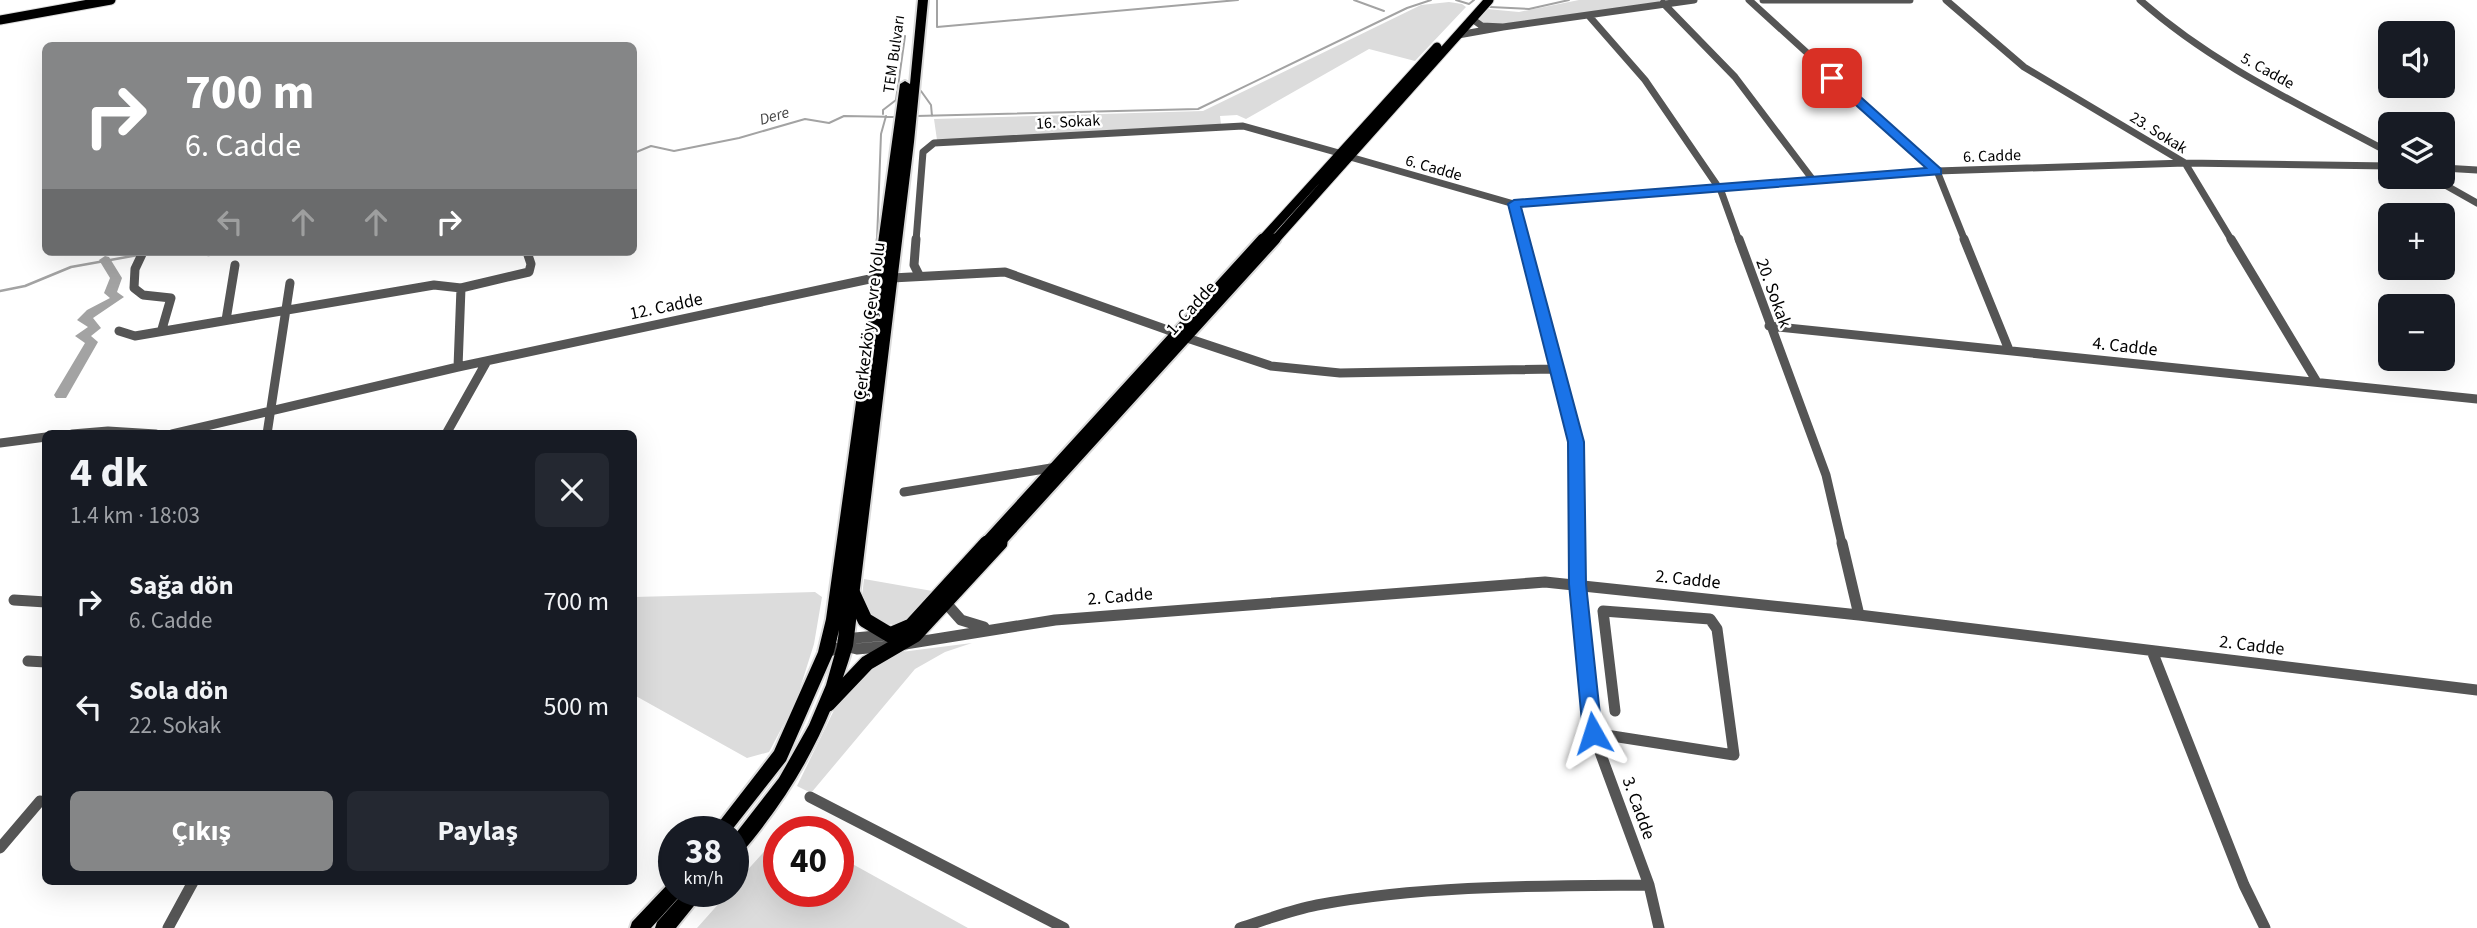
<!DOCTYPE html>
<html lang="tr">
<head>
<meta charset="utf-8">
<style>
  :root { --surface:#171b24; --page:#242831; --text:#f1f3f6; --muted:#9ea1a6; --accent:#858687 }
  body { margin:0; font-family:"Source Sans 3",sans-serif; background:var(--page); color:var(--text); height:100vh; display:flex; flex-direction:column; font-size:26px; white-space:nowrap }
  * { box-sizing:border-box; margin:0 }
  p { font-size:23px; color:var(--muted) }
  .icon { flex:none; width:38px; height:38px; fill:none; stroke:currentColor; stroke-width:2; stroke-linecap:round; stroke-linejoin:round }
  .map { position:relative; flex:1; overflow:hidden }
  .panel { position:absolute; left:42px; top:430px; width:595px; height:455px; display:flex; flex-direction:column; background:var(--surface); border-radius:10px; box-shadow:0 7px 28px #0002 }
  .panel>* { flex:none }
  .top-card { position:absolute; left:42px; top:42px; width:595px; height:214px; border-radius:10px; box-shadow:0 7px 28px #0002; background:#858687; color:#fff; overflow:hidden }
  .tools { position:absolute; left:2378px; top:21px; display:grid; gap:14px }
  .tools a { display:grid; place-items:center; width:77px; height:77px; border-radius:10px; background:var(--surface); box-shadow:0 7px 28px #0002; font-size:35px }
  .speed { position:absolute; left:658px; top:816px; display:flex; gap:14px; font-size:35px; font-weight:700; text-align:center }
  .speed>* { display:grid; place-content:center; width:91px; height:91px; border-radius:50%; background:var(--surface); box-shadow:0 7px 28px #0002; line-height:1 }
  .speed small { font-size:18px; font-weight:400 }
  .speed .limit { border:10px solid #d22; background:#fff; color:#111 }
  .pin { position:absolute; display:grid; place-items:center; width:60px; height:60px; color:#fff; margin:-30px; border-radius:14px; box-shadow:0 4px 10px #0006 }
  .me { position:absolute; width:77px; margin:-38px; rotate:354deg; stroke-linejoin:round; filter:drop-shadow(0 0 5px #0008) }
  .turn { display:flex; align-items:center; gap:24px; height:147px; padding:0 28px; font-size:32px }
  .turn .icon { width:91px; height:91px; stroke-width:2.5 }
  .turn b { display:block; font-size:49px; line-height:60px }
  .lanes { display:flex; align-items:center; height:66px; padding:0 28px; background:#0003; justify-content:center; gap:35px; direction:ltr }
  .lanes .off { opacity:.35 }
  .round { display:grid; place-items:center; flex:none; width:74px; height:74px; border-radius:10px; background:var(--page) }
  .head { display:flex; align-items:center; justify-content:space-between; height:119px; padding:0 28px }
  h1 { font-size:42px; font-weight:700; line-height:52px }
  .action { display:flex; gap:14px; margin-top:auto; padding:14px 28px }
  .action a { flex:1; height:80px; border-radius:10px; background:var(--accent); color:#fff; font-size:28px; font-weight:700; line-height:80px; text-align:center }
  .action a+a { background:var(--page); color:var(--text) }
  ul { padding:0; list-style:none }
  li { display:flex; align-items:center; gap:21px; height:105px; padding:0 28px }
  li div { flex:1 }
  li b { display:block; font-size:26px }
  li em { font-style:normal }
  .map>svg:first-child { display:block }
  .green { fill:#dcdcdc }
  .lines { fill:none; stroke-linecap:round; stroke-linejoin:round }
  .stream-far1 { stroke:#a3a3a3; stroke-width:2 }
  .stream { stroke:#a3a3a3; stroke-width:2.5 }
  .river { fill:#a3a3a3; fill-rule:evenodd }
  .major-far2-casing { stroke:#dbdbdb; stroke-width:11 }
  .major-far1-casing { stroke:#dbdbdb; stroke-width:15 }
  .major-casing { stroke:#dbdbdb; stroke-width:18 }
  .highway-casing { stroke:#dbdbdb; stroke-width:4 }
  .minor-far2 { stroke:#555; stroke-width:7 }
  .minor-far1 { stroke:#555; stroke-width:9 }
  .minor { stroke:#555; stroke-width:11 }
  .major-far2 { stroke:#000; stroke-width:9 }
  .major-far1 { stroke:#000; stroke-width:11 }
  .major { stroke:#000; stroke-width:15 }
  .highway { fill:#000; fill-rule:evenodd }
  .route { fill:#1a73e8; stroke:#114b97; stroke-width:2 }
  .labels { text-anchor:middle; stroke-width:5; stroke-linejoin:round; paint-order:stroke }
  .far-street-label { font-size:16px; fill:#000; stroke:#fff }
  .far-water-label { font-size:16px; font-style:italic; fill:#444; stroke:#fff }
  .street-label { font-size:18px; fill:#000; stroke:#fff }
</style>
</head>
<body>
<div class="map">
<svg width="2477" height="928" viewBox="0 0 2477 928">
  <rect width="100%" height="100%" fill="#fff"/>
  <path class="green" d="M1579,0H1679L1487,26L1476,21L1487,9L1519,12Z
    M1449,2L1462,4L1466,7L1415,61L1369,49L1246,119L1237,115L1220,116L1221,125L937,140L934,119L1203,111L1421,5Z
    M864,579L938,592C916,613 905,629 873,624L861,605Z
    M815,592L822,597L814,644L796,701L769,752L747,758L634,695V597Z
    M972,643L945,652L915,669L811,793L797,786L837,704L885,654Z
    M779,835V891H838V856L968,928H697L730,891H733V886Z"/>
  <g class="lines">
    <path class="stream-far1" d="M937,0V27L1238,0
      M1354,0L1384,11
      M1456,0L1469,4L1474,0
      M1490,7L1529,9L1569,0
      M921,91L931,105L932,116
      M883,114V110L896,100L905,36
      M916,116L1198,109L1407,8L1431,0
      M634,153L651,146L674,151L739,138L805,119L829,123L844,116L899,117
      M877,241L881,134L886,116"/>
    <path class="stream" d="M208,252V255L238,252
      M144,254L154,252
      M874,267L877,239
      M0,291L25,286L71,267L138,255"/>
    <path class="river" d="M105,256L109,257L122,278L117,292L124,297L93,318L101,328L91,336L98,342L66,398H56L54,395L85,343L75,336L88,327L77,320L87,310L110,298L104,293L110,278L99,260Z"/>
    <defs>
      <path id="major-far2" d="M0,20L111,0
        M1261,241L1437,47
        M1274,241L1489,0"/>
      <path id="major-far1" d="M985,544L1263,239
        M998,544L1275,239"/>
      <path id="major" d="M853,594L865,620L890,635L911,626L987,543
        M828,704L867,663L915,635L1000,543"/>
      <path id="highway" d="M918,0H928L914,142L853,646C829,728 795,791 739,856L733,858V837L779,778L809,725L826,685L837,646L839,630L834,652L786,761L731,831H712L774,751L818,652L826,619L900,84L905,81L910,84Z
        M674,882V891H683L680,896L651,928H630L632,922L668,884Z
        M685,891H706L676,928H655L657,922Z"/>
    </defs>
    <use href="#major-far2" class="major-far2-casing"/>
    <use href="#major-far1" class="major-far1-casing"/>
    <use href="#major" class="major-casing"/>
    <use href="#highway" class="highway-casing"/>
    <path class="minor-far2" d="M1749,0L1937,171L1965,241
      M1763,0H1910
      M1946,0L2024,67L2185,163L2232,241
      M2140,0C2214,66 2303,106 2390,153
      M1663,3L1735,77L1813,180
      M1589,16L1645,80L1721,191L1739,241
      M1503,27L1694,0
      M1458,35L1503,27L1482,26L1472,19
      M1350,157L1514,204L1937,171L2185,163L2390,166
      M2443,168L2477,170
      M2431,177L2477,203
      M1514,204L1524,241
      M916,241L923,152L934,143L1243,126L1339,153"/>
    <path class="minor-far1" d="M916,239L914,265L919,275
      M1523,239L1576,442L1577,544
      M1739,239L1826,475L1842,544
      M1964,239L2009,350
      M2231,239L2317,382
      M143,252L135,269L134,288L143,295L171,298L162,329
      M892,278L1005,272L1179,334
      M226,320L235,265
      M1769,326L2477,399
      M119,331L135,336L434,285L461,288L529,272L531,264L527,252
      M1187,338L1271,366L1340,373L1557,369
      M458,367L461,288
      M72,434L108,431L156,434
      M172,434L458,367L879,277
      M267,434L290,283
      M446,434L487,361
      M0,443L46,437
      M904,492L1057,467"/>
    <path class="minor" d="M1577,543L1578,584L1593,733L1649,885L1659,928
      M1842,543L1859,615
      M14,600L46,602
      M945,602L961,620L984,627
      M843,641L845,646L857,649L890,646
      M905,644L1055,620L1545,582L1859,615L2477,690
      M2152,651L2244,885L2265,928
      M826,652L845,646L855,638L887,635
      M28,661L46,662
      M1593,733L1734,755L1717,629L1710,619L1603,611L1615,711
      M810,797L1064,928
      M0,848L40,801
      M168,928L193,882
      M1240,928C1265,920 1291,910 1317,905C1426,885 1539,886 1649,885"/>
    <use href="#major-far2" class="major-far2"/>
    <use href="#major-far1" class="major-far1"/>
    <use href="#major" class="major"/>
    <use href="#highway" class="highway"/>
  </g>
  <path class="route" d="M1828,75H1836L1941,169V174L1521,207L1584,442L1586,584L1602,733L1599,739L1593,741L1586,739L1583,733L1569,584L1568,442L1508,204L1514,200L1926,168L1828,80Z"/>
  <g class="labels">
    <g class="far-street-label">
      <text transform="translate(893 54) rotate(-82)" y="6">TEM Bulvarı</text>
      <text transform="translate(2268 70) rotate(29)" y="6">5. Cadde</text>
      <text transform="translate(1068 121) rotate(-3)" y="6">16. Sokak</text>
      <text transform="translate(2159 132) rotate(32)" y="6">23. Sokak</text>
      <text transform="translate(1992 155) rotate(-2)" y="6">6. Cadde</text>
      <text transform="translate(1434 167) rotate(16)" y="6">6. Cadde</text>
    </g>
    <g class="far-water-label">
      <text transform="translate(774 115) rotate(-16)" y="6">Dere</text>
    </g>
    <g class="street-label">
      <text transform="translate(1774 293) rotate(70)" y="6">20. Sokak</text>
      <text transform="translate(666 306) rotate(-12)" y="6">12. Cadde</text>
      <text transform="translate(1191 308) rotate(-48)" y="6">1. Cadde</text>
      <text transform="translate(869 321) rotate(-83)" y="6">Çerkezköy Çevre Yolu</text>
      <text transform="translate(2125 346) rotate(6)" y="6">4. Cadde</text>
      <text transform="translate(1688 579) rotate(6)" y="6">2. Cadde</text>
      <text transform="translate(1120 596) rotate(-5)" y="6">2. Cadde</text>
      <text transform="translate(2252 645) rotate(7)" y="6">2. Cadde</text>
      <text transform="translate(1639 808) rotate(70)" y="6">3. Cadde</text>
    </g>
  </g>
</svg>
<div class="tools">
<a><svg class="icon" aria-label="sound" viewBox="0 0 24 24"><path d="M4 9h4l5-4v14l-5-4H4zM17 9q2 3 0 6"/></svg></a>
<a><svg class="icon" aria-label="layers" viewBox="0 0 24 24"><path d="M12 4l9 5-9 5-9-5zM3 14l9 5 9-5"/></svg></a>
<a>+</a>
<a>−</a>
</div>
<div class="speed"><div>38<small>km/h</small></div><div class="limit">40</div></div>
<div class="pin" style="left:1832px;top:78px;background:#d93025"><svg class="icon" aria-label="arrive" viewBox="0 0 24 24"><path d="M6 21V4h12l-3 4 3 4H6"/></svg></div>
<svg class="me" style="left:1593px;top:733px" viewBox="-20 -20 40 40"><path d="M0-17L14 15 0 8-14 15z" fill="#1a73e8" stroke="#fff" stroke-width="4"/></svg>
<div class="top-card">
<div class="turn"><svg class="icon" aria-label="right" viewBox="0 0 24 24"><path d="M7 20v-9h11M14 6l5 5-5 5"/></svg><div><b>700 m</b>6. Cadde</div></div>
<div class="lanes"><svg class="icon off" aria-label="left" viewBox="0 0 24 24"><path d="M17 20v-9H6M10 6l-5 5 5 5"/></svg><svg class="icon off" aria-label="ahead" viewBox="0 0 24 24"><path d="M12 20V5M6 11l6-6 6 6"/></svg><svg class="icon off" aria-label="ahead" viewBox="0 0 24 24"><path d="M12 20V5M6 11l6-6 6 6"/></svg><svg class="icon" aria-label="right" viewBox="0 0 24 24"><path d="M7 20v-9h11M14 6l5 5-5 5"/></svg></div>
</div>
<section class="panel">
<div class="head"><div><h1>4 dk</h1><p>1.4 km · 18:03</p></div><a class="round"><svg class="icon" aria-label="close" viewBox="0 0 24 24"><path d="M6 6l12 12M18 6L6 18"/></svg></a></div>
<ul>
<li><svg class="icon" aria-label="right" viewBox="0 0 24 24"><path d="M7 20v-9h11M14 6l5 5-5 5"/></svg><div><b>Sağa dön</b><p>6. Cadde</p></div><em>700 m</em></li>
<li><svg class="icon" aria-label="left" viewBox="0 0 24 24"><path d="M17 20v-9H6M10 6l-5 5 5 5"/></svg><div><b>Sola dön</b><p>22. Sokak</p></div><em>500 m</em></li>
</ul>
<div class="action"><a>Çıkış</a><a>Paylaş</a></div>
</section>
</div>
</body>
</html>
